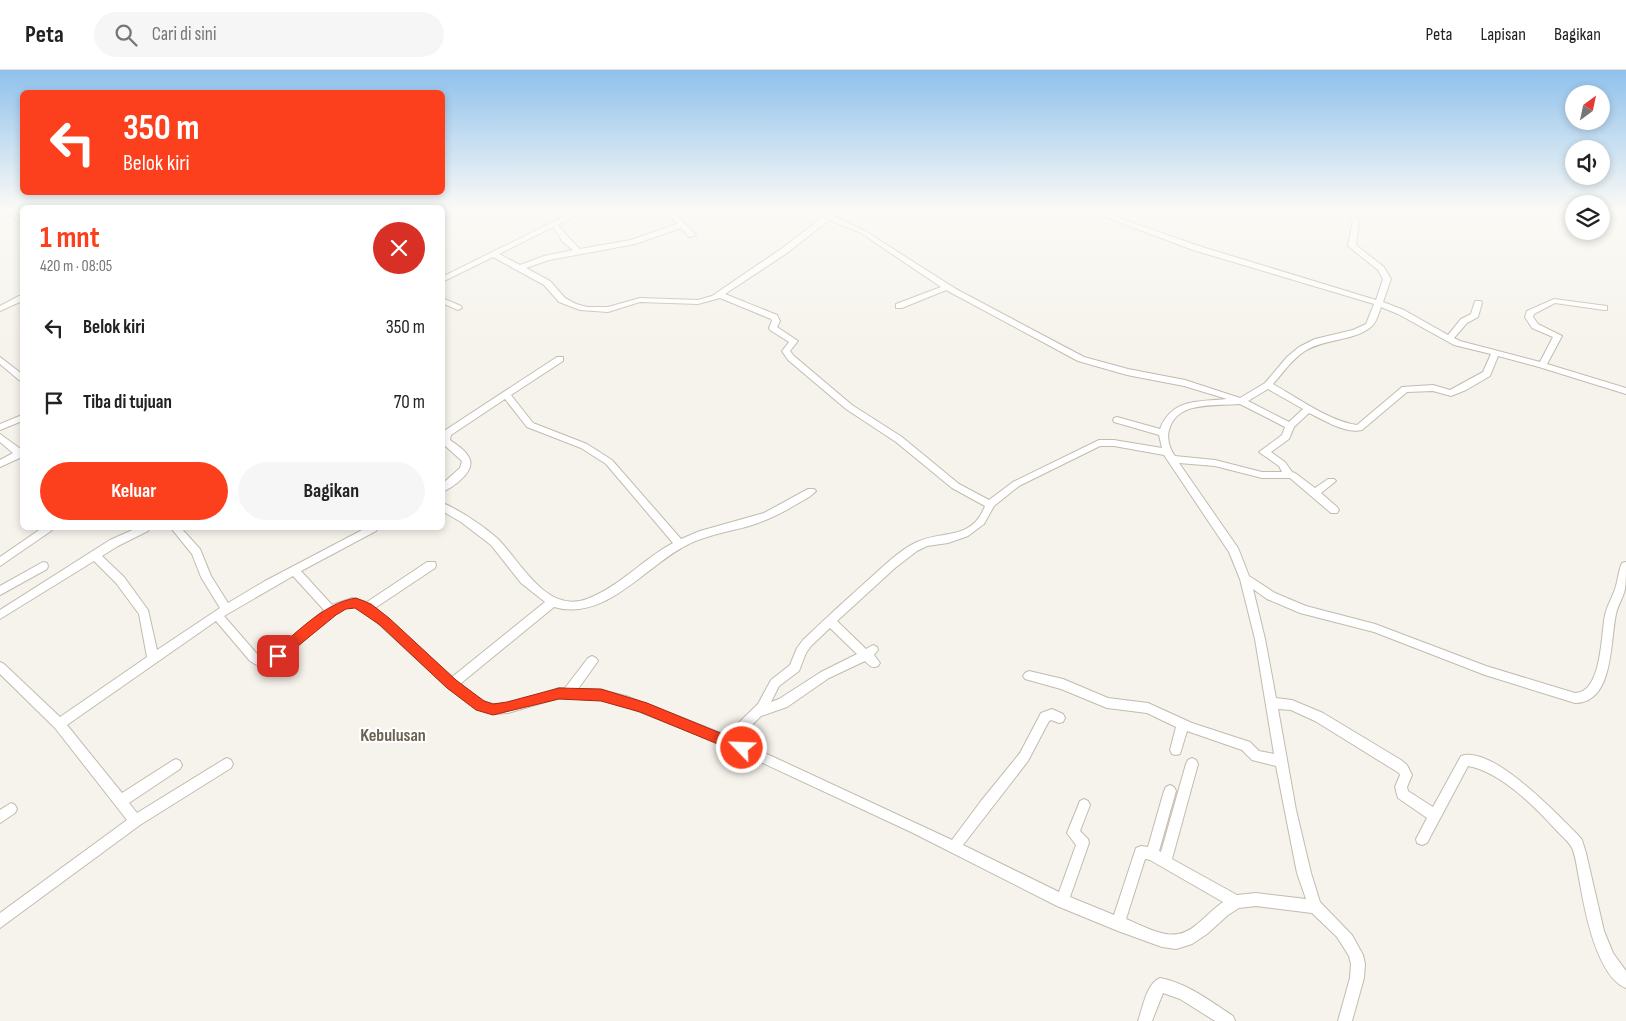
<!DOCTYPE html>
<html lang="id">
<head>
<meta charset="utf-8">
<style>
  :root { --surface:#fff; --page:#f6f6f6; --text:#222; --muted:#767676; --line:#e0e0e0; --accent:#fc3f1d }
  body { margin:0; font-family:"Sofia Sans Condensed",sans-serif; background:var(--page); color:var(--text); height:100vh; display:flex; flex-direction:column; font-size:19px; white-space:nowrap }
  * { box-sizing:border-box; margin:0 }
  p { font-size:16px; color:var(--muted) }
  .icon { flex:none; width:28px; height:28px; fill:none; stroke:currentColor; stroke-width:2; stroke-linecap:round; stroke-linejoin:round }
  .map { position:relative; flex:1; overflow:hidden }
  .sheet { position:absolute; left:20px; top:135px; width:425px; height:325px; display:flex; flex-direction:column; background:var(--surface); border-radius:8px; box-shadow:0 2px 8px #0003 }
  .sheet>* { flex:none }
  .banner { position:absolute; left:20px; top:20px; width:425px; height:105px; border-radius:8px; box-shadow:0 2px 8px #0003; background:#fc3f1d; color:#fff; overflow:hidden }
  .needle { width:32px; rotate:33deg }
  .controls { position:absolute; left:1565px; top:15px; display:grid; gap:10px }
  .controls a { display:grid; place-items:center; width:45px; height:45px; border-radius:50%; background:var(--surface); box-shadow:0 2px 8px #0003; font-size:25px }
  .pin { position:absolute; display:grid; place-items:center; width:42px; height:42px; color:#fff; margin:-21px; border-radius:10px; box-shadow:0 2px 8px #0006 }
  .me { position:absolute; width:55px; margin:-28px; rotate:294deg; stroke-linejoin:round; filter:drop-shadow(0 0 4px #0008) }
  .turn { display:flex; align-items:center; gap:18px; height:105px; padding:0 20px; font-size:22px }
  .turn .icon { width:65px; height:65px; stroke-width:2.5 }
  .turn b { display:block; font-size:35px; line-height:42px }
  .round { display:grid; place-items:center; flex:none; width:52px; height:52px; border-radius:26px; background:var(--page) }
  .head { display:flex; align-items:center; justify-content:space-between; height:85px; padding:0 20px }
  h1 { font-size:30px; font-weight:700; line-height:38px; color:var(--accent) }
  .button { display:flex; gap:10px; margin-top:auto; padding:10px 20px }
  .button a { flex:1; height:58px; border-radius:30px; background:var(--accent); color:#fff; font-size:20px; font-weight:700; line-height:58px; text-align:center }
  .button a+a { background:var(--page); color:var(--text) }
  ul { padding:0; list-style:none }
  li { display:flex; align-items:center; gap:15px; height:75px; padding:0 20px }
  li div { flex:1 }
  li b { display:block; font-size:19px }
  li em { font-style:normal }
  header { display:flex; align-items:center; gap:30px; box-sizing:border-box; height:70px; padding:0 25px; background:var(--surface); border-bottom:1px solid var(--line) }
  header strong { font-size:24px }
  nav { display:flex; gap:28px; margin-inline-start:auto; font-size:18px }
  .search { width:350px; height:45px; background:var(--page); display:flex; align-items:center; gap:12px; box-sizing:border-box; padding:0 18px; border-radius:28px; color:var(--muted); font-size:19px }
  .map>svg:first-child { display:block }
  .lines { fill:none; stroke-linecap:round; stroke-linejoin:round }
  .street-casing { stroke:#c2bbae; stroke-width:2 }
  .street { fill:#fff; fill-rule:evenodd }
  .route { fill:#fc3f1d; stroke:#a42913 }
  .labels { text-anchor:middle; stroke-width:4; stroke-linejoin:round; paint-order:stroke }
  .quarter-label { font-size:18px; font-weight:bold; fill:#6e6250; stroke:#fff }
</style>
</head>
<body>
<header>
<strong>Peta</strong>
<div class="search"><svg class="icon" aria-label="search" viewBox="0 0 24 24"><circle cx="10" cy="10" r="6"/><path d="M15 15l6 6"/></svg>Cari di sini</div>
<nav><a>Peta</a><a>Lapisan</a><a>Bagikan</a></nav>
</header>
<div class="map">
<svg width="1626" height="951" viewBox="0 0 1626 951">
  <rect width="100%" height="100%" fill="#f6f3ec"/>
  <g class="lines">
    <defs>
      <path id="street" d="M5,140H12L22,150V155L20,154Z
        M577,140H585L558,155L569,168L580,179L631,170L677,154L664,140H671L696,165L689,167L681,158L635,174L549,190L526,198L550,211L565,228L576,234L587,237H608L640,228L698,230L712,226L781,179L823,147L812,140H820L865,161L956,219L1084,287L1128,299L1185,310L1240,328L1265,313L1287,287L1299,277L1315,269L1353,260L1366,254L1374,234L1193,180L1087,140H1096L1199,176L1376,230L1383,209L1378,200L1348,176L1353,151L1346,140H1352L1359,151L1356,175L1384,197L1391,209L1383,232L1404,240L1448,265L1461,249L1471,244L1475,231H1481L1482,233L1478,247L1467,253L1454,268L1460,271L1540,292L1553,267L1532,258L1525,247L1527,241L1554,229L1607,236V240H1604L1555,233L1534,244L1533,247L1538,254L1562,266L1547,294L1626,318V324L1539,297L1498,286L1490,306L1466,320L1451,326L1433,321L1407,322L1362,360C1345,364 1324,350 1309,343L1294,357L1289,369L1271,382L1285,392L1292,402L1295,403L1315,418L1328,409H1334L1336,411L1321,423L1337,437L1339,440L1337,443H1331L1290,408H1262L1215,396L1179,393L1238,478L1249,506L1275,523L1306,536L1375,554L1486,596L1575,623C1602,623 1601,564 1605,545C1607,536 1612,528 1615,519C1618,511 1618,502 1622,493L1626,492C1626,500 1626,511 1625,519C1623,528 1618,535 1616,544C1610,571 1614,633 1575,633L1485,605L1374,562L1300,543L1267,529L1253,519L1265,569L1276,628L1292,630L1323,643L1401,690L1407,695L1412,705L1407,717L1408,721L1433,737L1461,686C1491,674 1557,744 1577,764L1582,770L1586,783L1604,861L1613,883L1626,901V918C1596,906 1584,837 1579,808C1577,799 1576,787 1572,778C1569,772 1562,766 1557,761C1535,737 1501,702 1468,696L1427,773L1422,775L1417,773L1416,769L1427,748L1398,728L1395,717L1400,705L1399,703L1315,651L1291,640L1278,639L1296,740L1311,803L1320,832L1352,865L1363,885L1365,894L1364,908L1352,951H1338L1350,908L1351,894L1349,886L1337,867L1312,843L1256,836L1239,838L1228,845L1207,864L1192,874L1176,879L1162,877L1118,861L1057,836L911,762L724,675L625,636L601,630L559,628L508,643L493,644L478,639L448,618L369,545C365,542 359,536 353,536C335,536 304,572 289,584C281,591 272,594 262,598L250,591L216,551L67,655L122,723L172,691L176,689L180,691L182,695L180,699L129,733L137,743L223,690L227,688L231,690L233,694L231,698L140,755L0,858V843L127,750L55,658L0,604V592L4,594L60,647L147,587L139,544L116,513L94,491L0,549V540L110,470L137,458H150L148,461L118,476L102,486L124,507L148,540L157,580L220,538L201,507L192,484L171,458H181L200,479L211,506L228,533L265,511L366,458H378L376,461L301,501L332,535L352,528L367,532L427,492H435L436,495L435,498L375,538L452,607L545,532L521,513L491,475L461,452L442,441V433C457,438 488,459 499,470C522,494 547,544 587,529C619,517 643,489 673,473L606,394L581,378L527,357L505,329L451,365L450,370C457,375 467,381 470,390C474,403 452,418 442,422V414L460,398L462,391L442,373L444,361L557,287H563V291L511,325L533,353L587,374L612,390L681,469L700,461L764,443L808,419H814L816,421C811,427 803,430 797,434C782,443 766,451 749,456C728,462 706,465 687,475C645,496 606,552 554,537L460,614C468,620 477,628 486,632C506,640 540,625 559,618H565L588,588L592,586L596,588L598,591L578,619L601,620L626,626L726,665L758,634L771,610L790,595L797,578L803,570C827,547 852,524 877,502C889,491 902,479 917,472C942,460 972,471 985,436L952,418L896,372L846,339L788,290L782,281L789,272L770,260L769,258L772,251L771,249L720,228L698,234L640,232L608,242L580,240L559,232L544,215L493,187L442,212V207ZM829,150L861,163L941,217L896,234V238H902L946,220L1078,291L1127,305L1184,316L1227,329C1198,332 1172,328 1160,359L1117,347L1114,348L1113,350L1114,352L1159,365L1162,378L1114,370H1099L1013,412L989,430L959,414L902,367L852,335L794,286L790,281L798,271L777,257L780,251L777,245L725,224L787,183ZM553,157L563,172L573,180L544,186L520,195L499,184ZM1381,237L1398,244L1454,275L1491,284L1483,302L1450,320L1433,315L1402,317L1357,355C1329,351 1298,328 1273,314C1283,303 1292,289 1305,281C1325,268 1352,272 1371,257C1376,253 1379,243 1381,237ZM1268,319L1303,339L1289,352L1248,331ZM1240,334L1285,357L1282,365L1259,382L1279,396L1282,402H1262L1215,390L1175,386C1169,378 1166,366 1170,357C1179,331 1217,336 1240,334ZM1100,376H1114L1164,385L1229,482L1240,509L1255,569L1274,684L1259,681L1250,672L1192,653L1148,633L1108,628L1063,609L1029,601L1025,603L1023,606L1025,609L1061,619L1107,638L1147,643L1176,657L1170,680L1172,684L1176,685L1180,684L1187,661L1242,680L1252,690L1276,696L1297,803L1306,829L1256,823L1237,825L1172,789L1198,694L1196,690L1192,688L1188,690L1186,694L1161,782L1159,781L1176,721L1174,717L1170,715L1166,717L1164,721L1148,777L1141,776L1136,778L1114,845L1070,827L1089,773L1088,769L1080,761L1090,735L1088,731L1084,729L1080,731L1067,763L1076,775L1059,822L963,775L1028,691L1049,651L1051,650L1059,653L1063,652L1065,648L1063,644L1052,639L1041,643L1020,683L981,731L952,770L737,670L761,646L787,637L829,608L865,591C869,595 872,599 878,596L880,593L874,585L878,580L877,577L873,575L866,579L837,551L895,498L917,481L927,476L948,473L968,466L984,454L994,436L1019,416ZM293,506L324,540L280,579L263,588L258,585L224,546ZM830,558L857,584L821,602L779,629L771,632L779,616L799,601L806,583L811,576ZM1145,789L1150,790L1223,832C1213,839 1205,848 1196,855C1173,875 1151,859 1126,849Z
        M19,226H22V231L0,241V236Z
        M442,228L461,236L462,238L458,240L442,233Z
        M0,287L22,304V311L19,310L0,294Z
        M22,345V351L0,360V354Z
        M0,364L22,380V387L0,397V390L13,383L0,372Z
        M42,458H53L51,461L0,496V487Z
        M43,492L47,493L48,496L47,499L0,525V516Z
        M11,733L15,735L17,739L15,743L0,753V740Z
        M1160,908C1187,913 1210,931 1233,946L1235,951H1215L1180,929L1163,923L1152,951H1138C1143,938 1146,914 1160,908Z"/>
    </defs>
    <use href="#street" class="street-casing"/>
    <use href="#street" class="street"/>
  </g>
  <linearGradient id="sky" x2="0" y2="1"><stop stop-color="#8fc1ec"/><stop offset="0.51" stop-color="#fbfaf6"/><stop offset="1" stop-color="#fbfaf6" stop-opacity="0"/></linearGradient>
  <rect width="1626" height="273" fill="url(#sky)"/>
  <path class="route" d="M356,528L371,534L389,548L456,610L484,631L493,634L507,632L559,618L601,619L647,633L747,674L749,678L747,682L742,684L640,642L601,631L559,629L493,645L476,640L447,618L380,555L355,538L346,539L336,545L282,589L278,591L273,589L272,586L273,582C298,562 324,533 356,528Z"/>
  <g class="labels">
    <g class="quarter-label">
      <text x="393" y="671">Kebulusan</text>
    </g>
  </g>
</svg>
<div class="controls">
<a><svg class="needle" viewBox="-14 -14 28 28"><path d="M0-13l5 13h-10z" fill="#e53935"/><path d="M0 13l5-13h-10z" fill="#767676"/></svg></a>
<a><svg class="icon" aria-label="sound" viewBox="0 0 24 24"><path d="M4 9h4l5-4v14l-5-4H4zM17 9q2 3 0 6"/></svg></a>
<a><svg class="icon" aria-label="layers" viewBox="0 0 24 24"><path d="M12 4l9 5-9 5-9-5zM3 14l9 5 9-5"/></svg></a>
</div>
<div class="pin" style="left:278px;top:586px;background:#d93025"><svg class="icon" aria-label="arrive" viewBox="0 0 24 24"><path d="M6 21V4h12l-3 4 3 4H6"/></svg></div>
<svg class="me" style="left:742px;top:678px" viewBox="-20 -20 40 40"><circle r="17" fill="#fc3f1d" stroke="#fff" stroke-width="3"/><path d="M0-11L8 9 0 5-8 9z" fill="#fff"/></svg>
<div class="banner">
<div class="turn"><svg class="icon" aria-label="left" viewBox="0 0 24 24"><path d="M17 20v-9H6M10 6l-5 5 5 5"/></svg><div><b>350 m</b>Belok kiri</div></div>
</div>
<section class="sheet">
<div class="head"><div><h1>1 mnt</h1><p>420 m · 08:05</p></div><a class="round" style="background:#d93025;color:#fff"><svg class="icon" aria-label="close" viewBox="0 0 24 24"><path d="M6 6l12 12M18 6L6 18"/></svg></a></div>
<ul>
<li><svg class="icon" aria-label="left" viewBox="0 0 24 24"><path d="M17 20v-9H6M10 6l-5 5 5 5"/></svg><div><b>Belok kiri</b></div><em>350 m</em></li>
<li><svg class="icon" aria-label="arrive" viewBox="0 0 24 24"><path d="M6 21V4h12l-3 4 3 4H6"/></svg><div><b>Tiba di tujuan</b></div><em>70 m</em></li>
</ul>
<div class="button"><a>Keluar</a><a>Bagikan</a></div>
</section>
</div>
</body>
</html>
